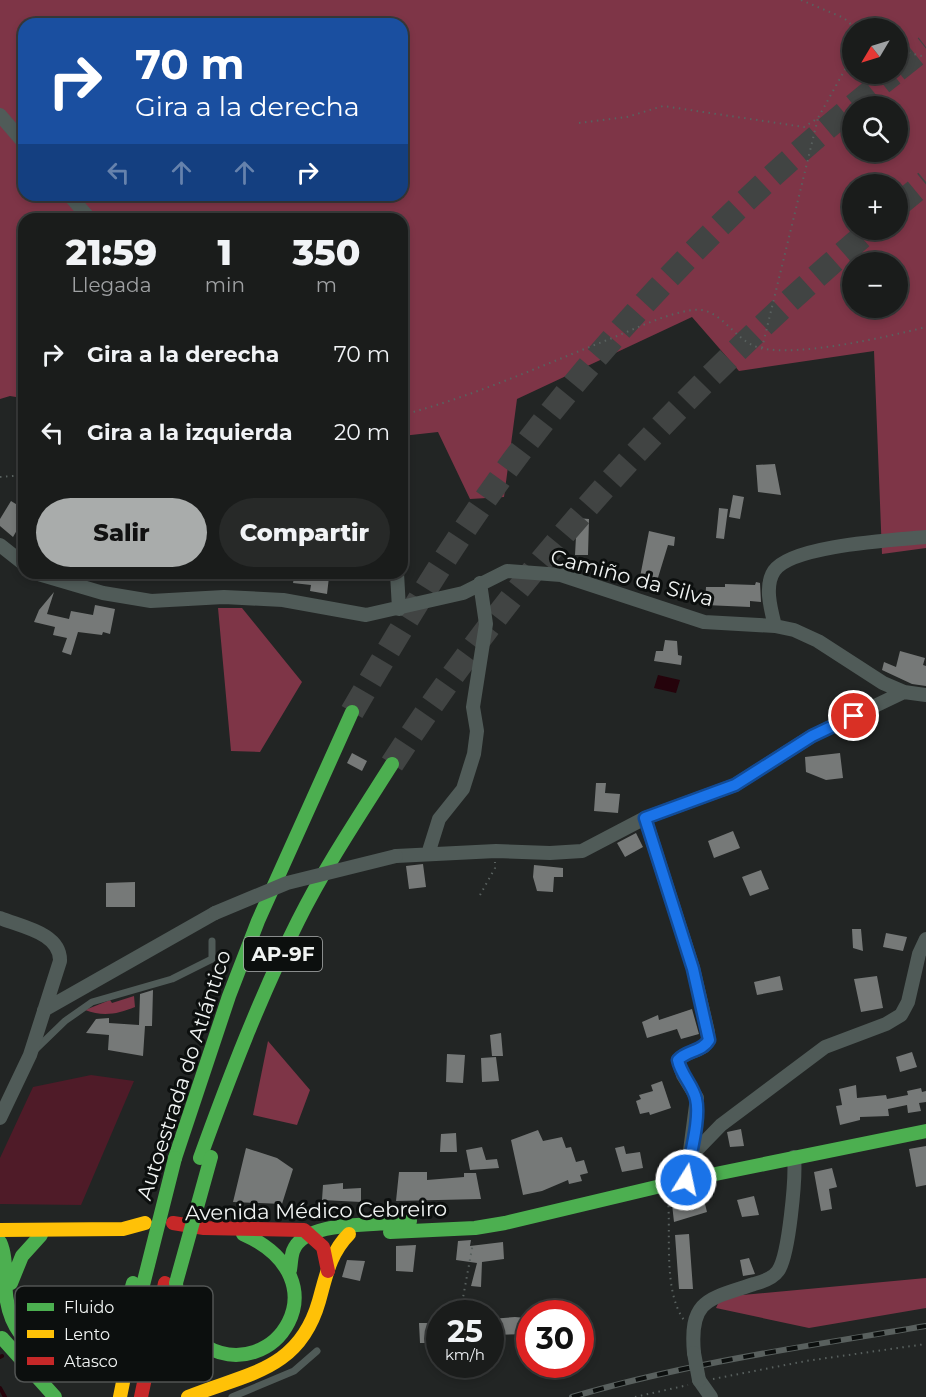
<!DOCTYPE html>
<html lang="es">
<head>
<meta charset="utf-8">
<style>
  :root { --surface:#1a1c1b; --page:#272928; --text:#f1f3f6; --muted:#9fa1a3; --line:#383a3a; --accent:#a9acab }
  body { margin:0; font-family:Montserrat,sans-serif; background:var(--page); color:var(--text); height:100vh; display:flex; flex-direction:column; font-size:22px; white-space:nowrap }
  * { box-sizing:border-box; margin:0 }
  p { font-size:20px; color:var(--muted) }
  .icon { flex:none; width:33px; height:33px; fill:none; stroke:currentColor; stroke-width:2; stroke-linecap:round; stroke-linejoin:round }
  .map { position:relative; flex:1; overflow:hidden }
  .side { position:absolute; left:18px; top:213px; width:390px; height:366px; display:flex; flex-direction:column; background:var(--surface); border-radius:18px; box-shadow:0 3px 9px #0003,0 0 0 2px var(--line) }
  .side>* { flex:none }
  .top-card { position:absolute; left:18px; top:18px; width:390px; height:183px; border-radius:18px; box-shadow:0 3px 9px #0003,0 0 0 2px var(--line); background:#1a4fa0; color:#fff; overflow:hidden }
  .needle { width:39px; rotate:232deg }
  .controls { position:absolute; left:842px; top:18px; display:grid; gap:12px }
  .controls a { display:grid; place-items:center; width:66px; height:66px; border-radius:50%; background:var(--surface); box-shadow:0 3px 9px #0003,0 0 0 2px var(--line); font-size:30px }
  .speed { position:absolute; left:426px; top:1300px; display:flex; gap:12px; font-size:30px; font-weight:700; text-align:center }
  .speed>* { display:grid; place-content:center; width:78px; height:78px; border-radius:50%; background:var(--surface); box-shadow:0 3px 9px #0003,0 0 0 2px var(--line); line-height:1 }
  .speed small { font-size:15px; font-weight:400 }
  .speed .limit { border:9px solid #d22; background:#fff; color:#111 }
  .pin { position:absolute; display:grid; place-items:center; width:51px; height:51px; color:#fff; margin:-26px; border:3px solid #fff; border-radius:50%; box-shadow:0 2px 6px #0007 }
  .me { position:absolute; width:66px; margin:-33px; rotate:10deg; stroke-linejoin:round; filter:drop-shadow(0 0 4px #0008) }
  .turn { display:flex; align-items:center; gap:21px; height:126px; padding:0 18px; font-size:27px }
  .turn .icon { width:78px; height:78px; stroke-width:2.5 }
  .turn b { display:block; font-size:42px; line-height:51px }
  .lanes { display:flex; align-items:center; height:57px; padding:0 18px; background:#0003; justify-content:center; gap:30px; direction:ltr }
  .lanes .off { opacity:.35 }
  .eta { display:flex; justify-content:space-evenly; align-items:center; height:102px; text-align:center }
  .eta b { font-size:36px; font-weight:800; line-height:42px }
  .primary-button { display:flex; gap:12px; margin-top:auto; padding:12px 18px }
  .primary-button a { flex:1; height:69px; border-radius:36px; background:var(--accent); color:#111; font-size:24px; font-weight:800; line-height:69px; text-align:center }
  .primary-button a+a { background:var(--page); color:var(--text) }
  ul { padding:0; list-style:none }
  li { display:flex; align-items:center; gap:18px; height:78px; padding:0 18px }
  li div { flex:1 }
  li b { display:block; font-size:22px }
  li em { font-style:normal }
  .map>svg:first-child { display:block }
  .green { fill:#4f1b28 }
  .forest { fill:#7e3547; fill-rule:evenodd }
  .water { fill:#25030b }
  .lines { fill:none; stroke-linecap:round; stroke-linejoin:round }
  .stream { stroke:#25030b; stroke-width:4 }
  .building { fill:#767978 }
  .highway-tunnel { stroke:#414443; stroke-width:24; stroke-dasharray:24 12; stroke-linecap:butt }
  .path { stroke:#59615f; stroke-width:2; stroke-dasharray:1.5 4.5; stroke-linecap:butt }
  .lane { stroke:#505b58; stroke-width:7 }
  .street { stroke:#505b58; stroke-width:14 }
  .fast { stroke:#4caf50; stroke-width:14 }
  .slow { stroke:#ffc107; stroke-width:14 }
  .jam { stroke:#c62828; stroke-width:14 }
  .rail-casing { stroke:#59605e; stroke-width:6 }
  .rail { stroke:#0c0f0e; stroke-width:4; stroke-dasharray:11; stroke-linecap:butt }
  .street-bridge { stroke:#505b58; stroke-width:14 }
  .fast-bridge { stroke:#4caf50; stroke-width:14 }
  .route-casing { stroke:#114b97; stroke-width:15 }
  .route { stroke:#1a73e8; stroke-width:10 }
  .labels { text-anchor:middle; stroke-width:6; stroke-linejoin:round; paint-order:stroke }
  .shield { fill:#0c0f0e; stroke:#acafae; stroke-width:1.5 }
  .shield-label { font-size:20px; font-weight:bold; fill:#f1f4f3 }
  .street-label { font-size:21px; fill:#f1f4f3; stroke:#0c0f0e }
  .key { fill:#0c0f0e; stroke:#515453; stroke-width:1.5 }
  .key-label { font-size:16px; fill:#f1f4f3 }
</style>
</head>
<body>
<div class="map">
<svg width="926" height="1397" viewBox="0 0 926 1397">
  <rect width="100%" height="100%" fill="#222524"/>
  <path class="green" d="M91,1075L134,1081L81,1205L0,1204V1158L33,1087Z"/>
  <path class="forest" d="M0,0H926V548L882,554L874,351L739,371L692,317L517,399L504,497L470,499L438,432L402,436V219H24V426L22,398L10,396L0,399ZM24,24H402V195H24ZM852,28H897V74H852ZM852,106H897V152H852ZM852,184H897V230H852ZM852,262H897V308H852Z
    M218,608H242L302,682L260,752L231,751Z
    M134,996L135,1007C118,1014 103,1017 85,1010L110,1000L112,1003Z
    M268,1041L310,1090L297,1125L253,1115Z
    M926,1278V1308L809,1328L716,1308L721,1297Z"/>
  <path class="water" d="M658,675L680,680L676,693L654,688Z"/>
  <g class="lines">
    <path class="stream" d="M0,1357L2,1356
      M0,1388L5,1397"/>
  </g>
  <path class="building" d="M775,464L781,495L758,492L756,465Z
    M733,495L744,497L740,519L729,517Z
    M11,501L24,509V518L13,537L0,526V519Z
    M719,508L728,509L724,539L716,538Z
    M577,518L589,519L588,555H575Z
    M649,531L675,537L674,546L668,545L657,581L640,577Z
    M295,573H313L329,577L327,594L310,591L311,585L293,583Z
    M756,582L760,583L761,602L750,601V607L705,605L706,587H725V584L755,585Z
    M54,592L47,614L69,619L71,611L93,615L95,605L115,609L110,634L103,632L102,635L78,632L71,655L62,652L67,638L53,635L55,627L34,622L39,610Z
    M665,640L677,641L678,655L682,656L681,665L654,661L656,651H663Z
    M900,651L925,658L923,665L926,666V686L912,684L882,670L884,662L896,667Z
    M352,753L367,761L362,771L347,763Z
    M840,753L843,778L826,780L806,772L805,757Z
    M596,783H606L605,793L620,794L618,813L594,811Z
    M733,831L740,848L714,858L708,841Z
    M636,833L643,847L625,857L617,843Z
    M423,864L426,887L409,889L406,866Z
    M534,865L563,868V877H554L553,892L537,891L533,877Z
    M761,870L769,889L750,896L742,877Z
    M135,882V907H106V883Z
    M852,929H861L863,951L853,948Z
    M886,933L907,937L903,951L883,947Z
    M780,976L783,990L757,995L754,982Z
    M877,976L883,1008L861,1012L854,979Z
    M153,990L152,1026H145L143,1056L108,1050L109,1035L86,1033L96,1019L109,1018V1023L139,1025L140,994Z
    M692,1009L699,1034L681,1039L677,1029L647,1038L642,1022L658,1015L659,1020Z
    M501,1033L503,1056H492L490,1035Z
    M912,1052L917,1067L900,1072L896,1057Z
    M447,1054L465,1055L463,1083L446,1082Z
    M496,1057L499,1081L482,1082L481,1058Z
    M662,1081L671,1108L650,1115L649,1112L640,1114L636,1101L641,1099L639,1095L653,1091L651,1085Z
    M856,1085L857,1098L886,1095L887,1099L908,1095L907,1091L921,1088L922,1092L926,1091V1102L919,1103L921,1111L908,1113L907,1105L888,1109L889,1116L860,1117V1120L840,1125L836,1106L842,1105L839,1089Z
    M741,1129L744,1146L730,1147L727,1132Z
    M538,1130L543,1141L562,1137L566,1148L571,1147L576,1162L584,1160L588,1173L580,1175L582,1181L569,1184L568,1180L542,1191L523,1195L511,1140Z
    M456,1133L457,1152H440L441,1134Z
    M624,1146L626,1154L640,1152L643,1168L622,1172L615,1148Z
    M926,1146V1185L916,1187L909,1149Z
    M482,1147L486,1160L497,1159L499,1168L470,1170L466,1150Z
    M246,1148L277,1158L293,1169L282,1204L233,1202Z
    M832,1168L837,1187L829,1189L832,1209L821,1211L814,1172Z
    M399,1172H427V1180L464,1177V1173H476L481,1199L396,1201Z
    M343,1183V1189L361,1188V1202L322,1200L323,1185Z
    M703,1196L707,1212L674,1222L672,1204L675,1202Z
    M754,1196L759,1215L742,1217L737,1200Z
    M689,1234L693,1289H679L675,1235Z
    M471,1240L470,1246L503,1242L504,1259L482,1262L481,1287L471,1286L477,1263L456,1260L458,1241Z
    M416,1245L413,1272L396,1271V1246Z
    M749,1258L755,1274L743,1276L740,1260Z
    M347,1260L365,1261L360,1281L342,1277Z
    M515,1317L526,1318L530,1334L490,1335V1319Z
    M419,1323H440V1343H420Z"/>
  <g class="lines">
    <path class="highway-tunnel" d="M897,70L926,47
      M897,206L926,182
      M352,712C402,626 454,540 513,461C623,315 750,186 893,74
      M392,764C523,562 687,386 870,230"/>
    <path class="path" d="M801,0L844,18L855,28
      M897,50L926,57
      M579,123L627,117L663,106L804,127L818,118L852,57
      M762,348L818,118
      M402,415C471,397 536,368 602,342C631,331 661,315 692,310C722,306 733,341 760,348C799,357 887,337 926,327
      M0,477L24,475
      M480,895L495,868V862
      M668,1200C671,1235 663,1291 684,1320
      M460,1314L473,1243
      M713,1379L806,1361L926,1344
      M635,1397L688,1385"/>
    <path class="lane" d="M34,1051L65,1021L92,1002L172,979L212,959V941
      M232,1397L294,1371L317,1351"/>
    <path class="street" d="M0,115L24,143
      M69,195L90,219
      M0,545L24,564
      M35,573L103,593L151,601L224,597L283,600L366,615L463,593L507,571L561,575L704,622L775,626L794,630L818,641L883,683L904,692L926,695
      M397,573L399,609
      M775,626C771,610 764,586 774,571C791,545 895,540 926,537
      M645,818L693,968L708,1032C711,1053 689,1048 678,1060L683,1075L697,1098L689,1158
      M428,854L439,819L463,789L474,754L477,731L473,707L486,624L480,583
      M396,856L496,851L550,853L582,851L645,818L735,785L812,736L904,692
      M0,918C22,927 61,933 60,961L30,1055L0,1118
      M44,1010L215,913
      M686,1180L689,1158L721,1125L825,1047L886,1024L901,1015L908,1002L919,954L926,939
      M694,1353C689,1299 709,1299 754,1284C762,1282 773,1278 778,1271C789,1256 796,1177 794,1157
      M699,1380L711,1397"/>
    <path class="fast" d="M175,1158L229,996L258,921L352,712
      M200,1158C229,1078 260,997 298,921C325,867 359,816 392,764
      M390,1232L475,1228L505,1223L686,1180L926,1131
      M0,1242C10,1264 0,1291 12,1319C29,1359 82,1379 111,1339C123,1323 128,1302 133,1283
      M290,1270C291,1264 291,1257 293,1251C305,1218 380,1227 410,1221
      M11,1283L22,1256L41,1235
      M176,1283C177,1293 177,1305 180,1315C183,1328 194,1339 205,1346C274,1386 346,1280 243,1234
      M2,1338L55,1397"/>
    <path class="slow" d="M0,1230L123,1229L145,1223
      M120,1397L138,1308
      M188,1397C247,1373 299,1371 319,1301C326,1276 330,1253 349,1234"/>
    <path class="jam" d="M173,1223L204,1228L304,1230L323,1247L328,1271
      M141,1397L165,1283"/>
    <defs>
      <path id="rail" d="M572,1397C687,1363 808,1346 926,1326"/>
    </defs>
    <use href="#rail" class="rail-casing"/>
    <use href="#rail" class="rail"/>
    <path class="street-bridge" d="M215,913L287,883L396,856
      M694,1353L699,1380"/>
    <path class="fast-bridge" d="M176,1283L211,1157
      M143,1285L175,1158"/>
  </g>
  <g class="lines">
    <defs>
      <path id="route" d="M686,1180C689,1158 701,1119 696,1099C693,1085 681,1075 678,1060C687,1050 702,1052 709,1040L693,969L645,818L735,785L812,736L854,716"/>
    </defs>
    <use href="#route" class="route-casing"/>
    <use href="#route" class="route"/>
  </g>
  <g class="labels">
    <rect class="shield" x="244" y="937" width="78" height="34" rx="4.5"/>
    <g class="shield-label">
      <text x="283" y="961">AP-9F</text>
    </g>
    <g class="street-label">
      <text transform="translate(632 578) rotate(15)" y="7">Camiño da Silva</text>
      <text transform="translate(184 1075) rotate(-72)" y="7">Autoestrada do Atlántico</text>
      <text transform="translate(316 1211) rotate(-1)" y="7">Avenida Médico Cebreiro</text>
    </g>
  </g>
  <rect x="15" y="1286" width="198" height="96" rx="9" class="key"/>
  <rect x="27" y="1303" width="27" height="8" fill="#4caf50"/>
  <rect x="27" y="1330" width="27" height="8" fill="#ffc107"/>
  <rect x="27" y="1357" width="27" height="8" fill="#c62828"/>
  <g class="key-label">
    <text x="64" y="1313">Fluido</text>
    <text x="64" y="1340">Lento</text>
    <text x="64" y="1367">Atasco</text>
  </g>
</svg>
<div class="controls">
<a><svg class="needle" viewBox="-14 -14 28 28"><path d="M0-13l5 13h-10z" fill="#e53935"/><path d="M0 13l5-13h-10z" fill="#9fa1a3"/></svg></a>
<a><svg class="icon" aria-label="search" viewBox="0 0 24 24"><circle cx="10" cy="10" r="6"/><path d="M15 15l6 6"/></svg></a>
<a>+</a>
<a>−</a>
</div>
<div class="speed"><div>25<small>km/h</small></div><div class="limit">30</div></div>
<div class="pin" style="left:854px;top:716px;background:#d93025"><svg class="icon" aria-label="arrive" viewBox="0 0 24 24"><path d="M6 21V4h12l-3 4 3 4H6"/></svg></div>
<svg class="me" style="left:686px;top:1180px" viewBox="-20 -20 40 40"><circle r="17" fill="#1a73e8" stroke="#fff" stroke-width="3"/><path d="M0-11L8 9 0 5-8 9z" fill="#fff"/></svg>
<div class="top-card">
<div class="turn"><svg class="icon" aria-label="right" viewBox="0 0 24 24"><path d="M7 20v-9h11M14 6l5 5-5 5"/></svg><div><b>70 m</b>Gira a la derecha</div></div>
<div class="lanes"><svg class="icon off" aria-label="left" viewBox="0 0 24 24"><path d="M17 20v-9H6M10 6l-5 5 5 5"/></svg><svg class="icon off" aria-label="ahead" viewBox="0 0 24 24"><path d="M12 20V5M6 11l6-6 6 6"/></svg><svg class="icon off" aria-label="ahead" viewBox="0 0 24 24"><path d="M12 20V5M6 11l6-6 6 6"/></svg><svg class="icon" aria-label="right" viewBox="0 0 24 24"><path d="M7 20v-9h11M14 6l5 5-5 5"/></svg></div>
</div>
<section class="side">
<div class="eta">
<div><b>21:59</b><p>Llegada</p></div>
<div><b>1</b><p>min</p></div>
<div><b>350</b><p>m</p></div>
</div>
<ul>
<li><svg class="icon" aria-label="right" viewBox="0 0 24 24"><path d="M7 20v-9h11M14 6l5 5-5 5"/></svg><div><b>Gira a la derecha</b></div><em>70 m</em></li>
<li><svg class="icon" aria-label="left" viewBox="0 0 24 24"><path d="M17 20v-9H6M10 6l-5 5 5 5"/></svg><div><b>Gira a la izquierda</b></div><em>20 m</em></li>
</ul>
<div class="primary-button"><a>Salir</a><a>Compartir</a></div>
</section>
</div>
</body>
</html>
